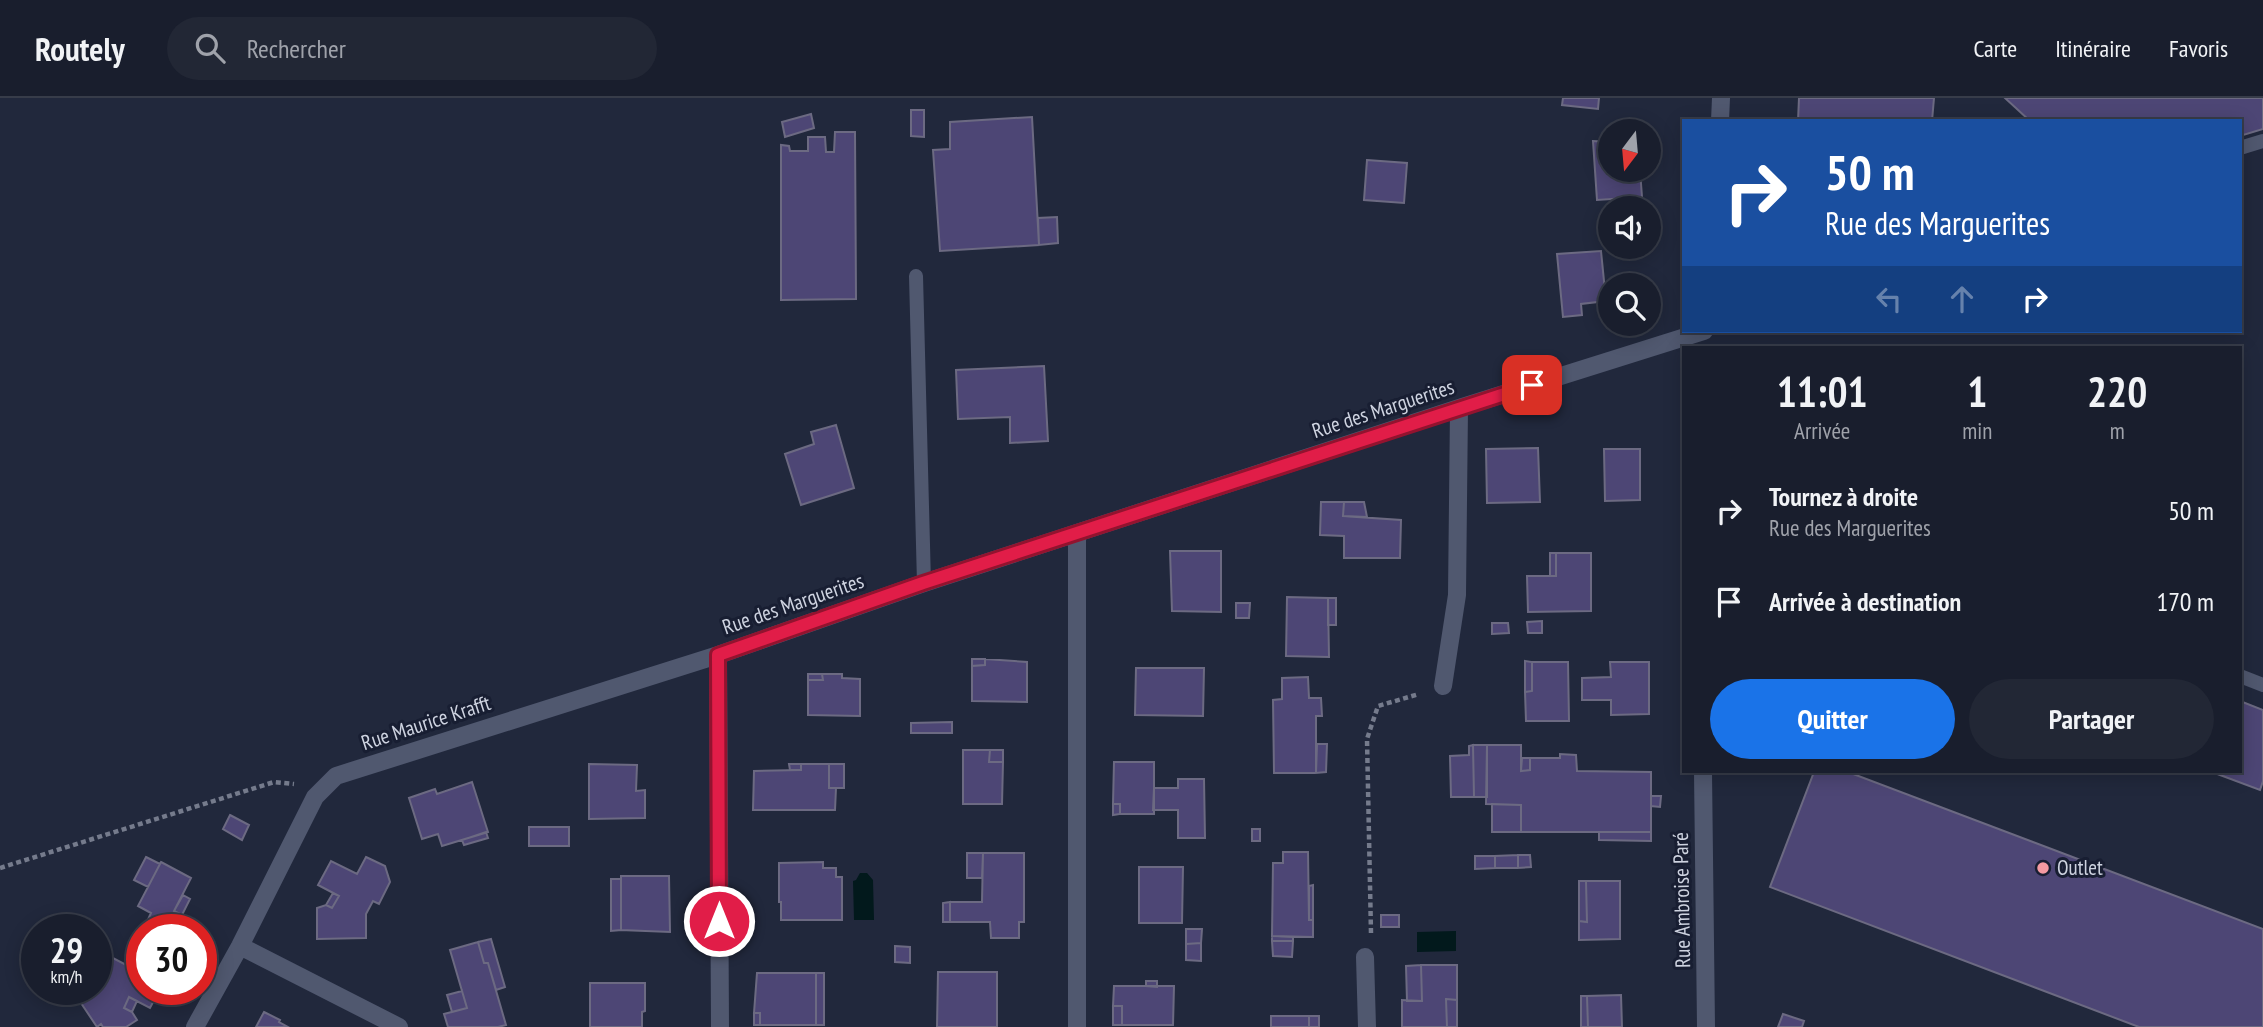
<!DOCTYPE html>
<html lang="fr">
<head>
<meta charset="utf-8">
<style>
  :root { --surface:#191e2d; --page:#222735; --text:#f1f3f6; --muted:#9fa2aa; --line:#373c49; --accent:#1a73e8 }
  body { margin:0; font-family:"PT Sans Narrow",sans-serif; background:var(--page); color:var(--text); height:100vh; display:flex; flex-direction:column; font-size:26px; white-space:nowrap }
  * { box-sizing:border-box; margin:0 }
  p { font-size:23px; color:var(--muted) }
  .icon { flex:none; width:38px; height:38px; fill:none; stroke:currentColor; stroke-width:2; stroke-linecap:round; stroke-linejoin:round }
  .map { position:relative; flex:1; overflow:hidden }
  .sheet { position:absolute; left:1682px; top:248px; width:560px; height:427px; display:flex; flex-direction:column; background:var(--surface); border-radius:0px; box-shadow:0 4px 18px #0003,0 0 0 2px var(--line) }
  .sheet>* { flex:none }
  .banner { position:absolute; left:1682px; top:21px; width:560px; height:214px; border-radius:0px; box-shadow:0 4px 18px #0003,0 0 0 2px var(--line); background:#1a4fa0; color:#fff; overflow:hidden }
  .needle { width:46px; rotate:196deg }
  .buttons { position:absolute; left:1598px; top:21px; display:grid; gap:14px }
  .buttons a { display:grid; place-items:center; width:63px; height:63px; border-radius:50%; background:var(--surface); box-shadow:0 4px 18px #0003,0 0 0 2px var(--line); font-size:35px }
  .speed { position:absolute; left:21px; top:816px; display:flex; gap:14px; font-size:35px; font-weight:700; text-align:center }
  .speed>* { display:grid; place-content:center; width:91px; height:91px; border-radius:50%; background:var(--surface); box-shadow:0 4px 18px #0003,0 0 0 2px var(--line); line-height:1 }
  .speed small { font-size:18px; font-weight:400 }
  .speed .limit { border:10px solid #d22; background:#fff; color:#111 }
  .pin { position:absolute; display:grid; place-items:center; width:60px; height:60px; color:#fff; margin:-30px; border-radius:14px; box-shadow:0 4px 10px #0006 }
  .me { position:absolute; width:77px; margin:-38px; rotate:0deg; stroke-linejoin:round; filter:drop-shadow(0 0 5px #0008) }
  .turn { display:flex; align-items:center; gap:24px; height:147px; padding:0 28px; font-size:32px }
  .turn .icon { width:91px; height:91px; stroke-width:2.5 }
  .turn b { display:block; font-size:49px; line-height:60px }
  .lanes { display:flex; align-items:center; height:66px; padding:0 28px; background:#0003; justify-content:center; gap:35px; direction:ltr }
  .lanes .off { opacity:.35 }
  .eta { display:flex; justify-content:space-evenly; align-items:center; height:119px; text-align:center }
  .eta b { font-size:42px; font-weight:700; line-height:49px }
  .primary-button { display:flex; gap:14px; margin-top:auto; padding:14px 28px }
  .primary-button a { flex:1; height:80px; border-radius:42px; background:var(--accent); color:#fff; font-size:28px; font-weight:700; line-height:80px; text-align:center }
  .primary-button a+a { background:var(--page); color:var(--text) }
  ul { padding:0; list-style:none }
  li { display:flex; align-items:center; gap:21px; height:91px; padding:0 28px }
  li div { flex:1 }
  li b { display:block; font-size:26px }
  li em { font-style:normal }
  header { display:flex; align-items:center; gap:42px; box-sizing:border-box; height:98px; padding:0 35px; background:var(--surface); border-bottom:2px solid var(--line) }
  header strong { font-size:33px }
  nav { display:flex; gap:38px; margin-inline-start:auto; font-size:24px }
  .search { width:490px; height:63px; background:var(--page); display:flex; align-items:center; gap:18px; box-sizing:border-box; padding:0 24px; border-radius:38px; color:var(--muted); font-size:26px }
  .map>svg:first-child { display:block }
  .water { fill:#02191c }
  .building { fill:#4d4675; stroke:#6c6a82; stroke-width:2 }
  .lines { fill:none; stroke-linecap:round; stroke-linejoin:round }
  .path { stroke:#757b8c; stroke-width:4.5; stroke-dasharray:5 3.5; stroke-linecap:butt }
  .lane { stroke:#50586f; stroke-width:14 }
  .street { stroke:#50586f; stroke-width:18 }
  .route-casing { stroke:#92132f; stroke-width:18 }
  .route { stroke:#e11d48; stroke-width:12 }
  .poi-dot { fill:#f49aa2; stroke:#181e32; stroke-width:2.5 }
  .labels { text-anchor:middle; stroke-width:6; stroke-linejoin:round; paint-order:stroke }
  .street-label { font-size:21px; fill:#ced3e0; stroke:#181e32 }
  .poi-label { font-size:21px; fill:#ced3e0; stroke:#181e32; text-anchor:start }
</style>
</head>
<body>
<header>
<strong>Routely</strong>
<div class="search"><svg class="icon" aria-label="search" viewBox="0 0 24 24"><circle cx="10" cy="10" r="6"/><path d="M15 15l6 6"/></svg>Rechercher</div>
<nav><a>Carte</a><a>Itinéraire</a><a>Favoris</a></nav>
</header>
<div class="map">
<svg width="2263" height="929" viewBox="0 0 2263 929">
  <rect width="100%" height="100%" fill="#21283c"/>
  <path class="water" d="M860,775H867L873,782L874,822H854L853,783L856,782Z
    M1456,833V853L1417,854V834Z"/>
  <path class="building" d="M1563,0H1599L1598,11L1562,7Z
    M1799,0H1934L1932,23H1798Z
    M2005,0H2263V31L2240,38V23H2030Z
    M911,12H924V39L911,38Z
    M811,16L814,30L785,39L782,24Z
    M1032,19L1039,147L940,153L933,52L950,51V24Z
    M835,34H855L856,201L781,202V47L789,48L790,53H808V39H825L826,54H834Z
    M1593,43L1610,44V72H1640L1642,99L1597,102Z
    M1367,62L1407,65L1404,105L1364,102Z
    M1057,119L1058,145L1039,147L1038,120Z
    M1601,153L1606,203L1581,206L1582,217L1563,219L1557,156Z
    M1044,268L1048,343L1010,345V319L958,321L956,272Z
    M836,327L854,390L801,407L785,356L814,346L811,334Z
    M1538,350L1540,404L1487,405L1486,351Z
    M1604,351H1640V402L1605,403Z
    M1321,404H1344L1343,418L1401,422L1400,460H1344V438L1320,437Z
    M1344,404H1364L1367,419L1343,418Z
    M1170,453H1221V514L1172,513Z
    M1550,455H1556V478H1550Z
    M1556,455H1591V513L1528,514L1527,478H1556Z
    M1287,499L1328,500L1329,559L1286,558Z
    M1328,500H1336V527H1328Z
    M1236,505H1250L1249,520H1236Z
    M1542,523V535H1528L1527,524Z
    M1492,525H1508L1509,535L1492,536Z
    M972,561H985V567L972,568Z
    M985,561L1027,564V604L972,603V568L985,567Z
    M1525,563L1532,564V593L1525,594Z
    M1532,564H1568L1569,623H1526L1525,594L1532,593Z
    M1610,564H1649V616L1611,617V602H1582V580L1611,579Z
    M1136,570H1204L1203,618L1135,617Z
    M808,576H822L823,582H808Z
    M822,576H842V580L860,581V618L808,617V582H823Z
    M1308,579L1309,600H1321L1322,618H1316V675H1274L1273,602L1282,601V580Z
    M2240,603L2263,612V683L2260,692L2212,674H2240Z
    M952,624V635H911V625Z
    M1317,646H1327L1326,674L1316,675Z
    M1473,647L1474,699H1451L1450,658L1469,657V648Z
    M1473,647H1487V699H1474Z
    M1487,647H1521V673L1530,672V660H1560V656L1576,657L1577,673L1651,674V734H1521V707L1486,706Z
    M963,652H990L989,664H1003L1002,706H963Z
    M990,652H1003V664H989Z
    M1522,660H1530V672L1521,673Z
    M1114,664H1154V716H1120V706H1113Z
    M589,666L637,667L636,693L645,692V720L589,721Z
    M789,666H801V672H790Z
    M801,666H829V690H836L835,712H753L754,673L801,672Z
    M829,666H844V690H829Z
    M1814,674H1848L2263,831V929H2139L1770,789Z
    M1178,681H1204L1205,740H1178V712H1153L1154,690H1178Z
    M472,684L488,734L442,748L438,736L422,741L409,700L435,691L437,696Z
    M1651,698H1661L1660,709L1651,708Z
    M1113,706H1120V716L1113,717Z
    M1492,706L1521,707V734H1492Z
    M230,717L249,727L242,742L223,731Z
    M529,729H569V748H529Z
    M1252,731H1260V743H1252Z
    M486,734L488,740L464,747L462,742Z
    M1599,734H1651V743L1599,742Z
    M1283,754H1308L1309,822H1313V839L1272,838L1273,765H1283Z
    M967,755H983L982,780H967Z
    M983,755H1024V824H1019V840H991L990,824H950V804H982Z
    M1518,757H1530L1531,769L1518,770Z
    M1518,757V770H1495V758Z
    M1475,758H1495V770L1475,771Z
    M146,759L160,766L148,789L134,782Z
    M366,759L385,768L390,784L379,806L373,803L366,816V840L317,841V810L326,807L332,810L339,798L318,787L331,763L357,776Z
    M161,764L191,780L174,813L196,824L192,831L144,830L151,815L138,808Z
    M823,764V770H836V779H842V822H781V804H779V765Z
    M1139,769H1183L1182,825H1139Z
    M621,778H669L670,834L621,832Z
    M611,781H621V832L611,833Z
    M1579,783H1586L1587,824L1579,823Z
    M1586,783H1620V841L1579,842V823L1587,824Z
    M1313,787V822H1309V788Z
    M333,795L339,798L332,810L326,807Z
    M183,797L190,801L182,817L174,813Z
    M950,804V824H943V805Z
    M1381,817H1399V829H1381Z
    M1186,831H1202L1201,845L1186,846Z
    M1272,838L1293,839V843H1272Z
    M491,841L505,889L496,892L488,865H484L478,844Z
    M1272,843H1293L1292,859L1273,858Z
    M478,844L484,865H488L506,927L498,929H448L444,916L467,910L450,852Z
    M1201,845V863L1186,862V846Z
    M895,848L910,849V865L895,864Z
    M107,857L142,875V891H160L150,910L129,899L124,910L132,914L137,922L126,929H103L101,926L97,929L79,902L99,889L105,876L99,873Z
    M1421,867H1457V902L1446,901L1447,929H1402V902L1422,903Z
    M1421,867L1422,903H1407L1406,868Z
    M938,874H997V929H937Z
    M757,875H816V927H760V915H754Z
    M816,875H824V927H816Z
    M1146,883H1157V889L1146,888Z
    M590,885H645V913L642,914V929H590Z
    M1114,888H1174L1173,927H1122V908H1113Z
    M462,893L467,910L452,914L447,897Z
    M1621,897L1622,929H1588L1587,898Z
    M1581,898H1587L1588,929H1581Z
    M129,899L137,903L132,914L124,910Z
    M1446,901L1457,902V929H1447Z
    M1113,908H1122V927H1113Z
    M264,914L280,922L279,924L288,929H256Z
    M754,915H760V927H754Z
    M1783,916L1804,923L1802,929H1778Z
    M1271,918H1309V929H1271Z
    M1309,918H1319V929H1309Z"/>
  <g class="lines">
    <path class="path" d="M0,770L274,684L294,686
      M1371,835L1367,641L1378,608L1419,596"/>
    <path class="lane" d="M2240,50L2263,43
      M916,178L924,485
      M2240,578L2263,587"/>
    <path class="street" d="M1720,23L1721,0
      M1077,436V929
      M718,557L720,929
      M1443,588L1457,497L1459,310
      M1703,674L1706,929
      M240,848L399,929
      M1365,859L1367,929
      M195,929L240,848L315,699L336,678L718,557L924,485L1459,310L1704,233"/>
  </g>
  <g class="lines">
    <defs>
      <path id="route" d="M719,823L718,557L923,485L1532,287"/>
    </defs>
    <use href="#route" class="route-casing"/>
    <use href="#route" class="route"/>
  </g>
  <circle class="poi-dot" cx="2043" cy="770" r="7"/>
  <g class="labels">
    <g class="street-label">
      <text transform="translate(1383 311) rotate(-18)" y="7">Rue des Marguerites</text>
      <text transform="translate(793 506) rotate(-19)" y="7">Rue des Marguerites</text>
      <text transform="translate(426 625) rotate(-18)" y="7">Rue Maurice Krafft</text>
      <text transform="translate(1682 802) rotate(-91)" y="7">Rue Ambroise Paré</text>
    </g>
    <g class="poi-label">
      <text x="2057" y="777">Outlet</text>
    </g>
  </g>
</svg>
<div class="buttons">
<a><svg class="needle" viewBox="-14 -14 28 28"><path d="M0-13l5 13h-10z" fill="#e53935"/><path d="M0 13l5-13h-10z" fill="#9fa2aa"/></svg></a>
<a><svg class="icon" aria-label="sound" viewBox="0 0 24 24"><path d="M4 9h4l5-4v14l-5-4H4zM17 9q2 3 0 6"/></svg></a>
<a><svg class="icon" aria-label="search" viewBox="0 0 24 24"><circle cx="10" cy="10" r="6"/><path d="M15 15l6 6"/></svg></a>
</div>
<div class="speed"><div>29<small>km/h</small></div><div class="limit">30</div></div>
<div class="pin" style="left:1532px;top:287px;background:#d93025"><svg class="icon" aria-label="arrive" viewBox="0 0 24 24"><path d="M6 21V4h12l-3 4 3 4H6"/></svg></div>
<svg class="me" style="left:719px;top:823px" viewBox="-20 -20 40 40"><circle r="17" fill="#e11d48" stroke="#fff" stroke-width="3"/><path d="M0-11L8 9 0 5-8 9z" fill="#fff"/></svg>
<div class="banner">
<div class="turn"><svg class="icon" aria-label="right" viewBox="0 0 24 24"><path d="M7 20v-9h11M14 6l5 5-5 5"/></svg><div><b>50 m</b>Rue des Marguerites</div></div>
<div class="lanes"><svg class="icon off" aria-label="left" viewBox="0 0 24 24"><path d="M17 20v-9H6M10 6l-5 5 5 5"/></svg><svg class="icon off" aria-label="ahead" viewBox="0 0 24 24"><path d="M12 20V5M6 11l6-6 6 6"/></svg><svg class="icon" aria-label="right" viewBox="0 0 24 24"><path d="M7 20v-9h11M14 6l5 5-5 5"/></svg></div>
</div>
<section class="sheet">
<div class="eta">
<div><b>11:01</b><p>Arrivée</p></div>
<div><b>1</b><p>min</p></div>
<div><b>220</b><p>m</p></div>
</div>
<ul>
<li><svg class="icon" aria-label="right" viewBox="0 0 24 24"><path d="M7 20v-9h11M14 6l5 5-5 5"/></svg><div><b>Tournez à droite</b><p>Rue des Marguerites</p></div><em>50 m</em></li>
<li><svg class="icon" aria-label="arrive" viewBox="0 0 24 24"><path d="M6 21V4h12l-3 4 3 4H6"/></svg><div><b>Arrivée à destination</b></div><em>170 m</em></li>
</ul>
<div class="primary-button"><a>Quitter</a><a>Partager</a></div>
</section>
</div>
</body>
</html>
